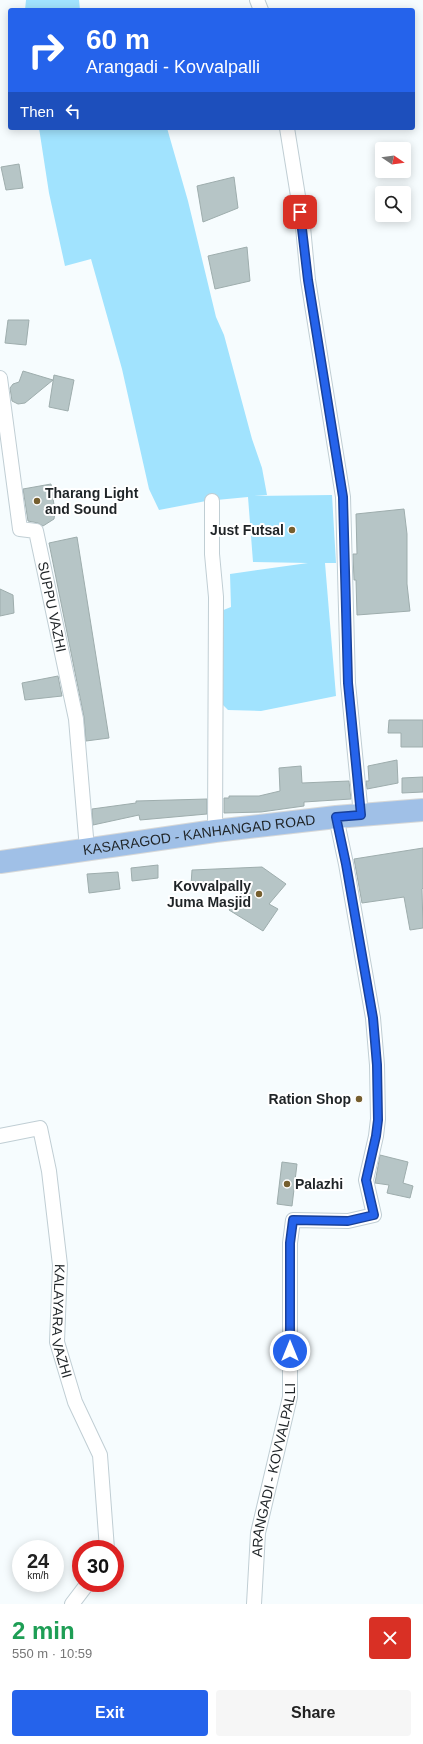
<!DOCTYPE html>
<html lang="en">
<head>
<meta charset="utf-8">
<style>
  :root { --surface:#fff; --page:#f6f6f6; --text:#222; --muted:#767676; --accent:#2563eb }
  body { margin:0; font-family:Helvetica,sans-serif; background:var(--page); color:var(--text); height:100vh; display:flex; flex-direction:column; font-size:15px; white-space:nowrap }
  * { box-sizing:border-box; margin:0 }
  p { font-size:13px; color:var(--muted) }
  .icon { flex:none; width:22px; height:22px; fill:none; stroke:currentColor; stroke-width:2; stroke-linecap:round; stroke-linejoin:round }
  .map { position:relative; height:1604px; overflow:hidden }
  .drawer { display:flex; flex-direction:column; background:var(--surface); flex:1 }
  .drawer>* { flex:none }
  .hud { position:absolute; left:8px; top:8px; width:407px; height:122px; border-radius:4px; box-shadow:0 2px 10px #0003; background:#2563eb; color:#fff; overflow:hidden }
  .needle { width:26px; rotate:103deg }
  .controls { position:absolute; left:375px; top:142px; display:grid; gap:8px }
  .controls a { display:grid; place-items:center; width:36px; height:36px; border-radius:4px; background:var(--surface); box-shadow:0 2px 10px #0003; font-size:20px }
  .speed { position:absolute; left:12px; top:1540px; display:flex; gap:8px; font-size:20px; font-weight:700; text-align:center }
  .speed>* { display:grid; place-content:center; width:52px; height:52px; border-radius:50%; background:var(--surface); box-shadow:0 2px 10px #0003; line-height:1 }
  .speed small { font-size:10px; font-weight:400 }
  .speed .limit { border:6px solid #d22; background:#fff; color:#111 }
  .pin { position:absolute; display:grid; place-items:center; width:34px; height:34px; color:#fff; margin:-17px; border-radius:8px; box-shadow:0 2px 6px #0006 }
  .me { position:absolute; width:44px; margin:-22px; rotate:0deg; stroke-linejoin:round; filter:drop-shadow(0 0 3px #0008) }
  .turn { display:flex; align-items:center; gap:14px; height:84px; padding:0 12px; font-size:18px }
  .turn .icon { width:52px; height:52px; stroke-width:2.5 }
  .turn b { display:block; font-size:28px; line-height:34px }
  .then { display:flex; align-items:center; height:38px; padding:0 12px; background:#0003; gap:8px; font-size:15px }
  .round { display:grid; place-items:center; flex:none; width:42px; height:42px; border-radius:4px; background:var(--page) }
  .headline { display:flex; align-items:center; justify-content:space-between; height:68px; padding:0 12px }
  h1 { font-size:24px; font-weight:700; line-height:30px; color:#1e9e55 }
  .primary-button { display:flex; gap:8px; margin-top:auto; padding:8px 12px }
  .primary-button a { flex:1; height:46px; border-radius:4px; background:var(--accent); color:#fff; font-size:16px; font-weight:700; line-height:46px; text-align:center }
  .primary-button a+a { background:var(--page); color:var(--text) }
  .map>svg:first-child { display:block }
  .green { fill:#a1e3fe }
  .building { fill:#b6c5c6; stroke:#9eadad }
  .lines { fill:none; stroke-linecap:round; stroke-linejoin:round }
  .street-casing { stroke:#c0ced4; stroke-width:16 }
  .primary-casing { stroke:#d7d8d8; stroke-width:24 }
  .street { stroke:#fff; stroke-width:14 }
  .primary { stroke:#a0c0e7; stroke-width:22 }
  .route-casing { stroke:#184099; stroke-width:10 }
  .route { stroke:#2563eb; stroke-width:7 }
  .poi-dot { fill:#765f2f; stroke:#fff; stroke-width:1.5 }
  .labels { text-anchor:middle; stroke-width:4; stroke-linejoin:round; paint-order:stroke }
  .poi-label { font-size:14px; font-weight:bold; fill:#1f2427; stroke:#fff; text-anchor:end }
  .street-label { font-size:14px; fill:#1f2427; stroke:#fff }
</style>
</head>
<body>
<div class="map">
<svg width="423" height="1604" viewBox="0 0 423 1604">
  <rect width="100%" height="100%" fill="#f6fcfe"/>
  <path class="green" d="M26,0H79L80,10H25Z
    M39,128H167L188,201L216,317L224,335L252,439L262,468L267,495L254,496L332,495L336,563H325L336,696L261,711L228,710L220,702L221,611L231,607L230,574L308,563L253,562L248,497L206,501L159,510L149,489L122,369L91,259L65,266L49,193Z"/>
  <path class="building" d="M19,164L23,188L6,190L1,167Z
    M234,177L238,208L203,222L197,186Z
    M247,247L250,281L215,289L208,256Z
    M8,320H29L26,345L5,343Z
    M23,371L53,380L25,403L18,404L12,401L10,388L13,384L19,382Z
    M54,375L74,380L68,411L49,407Z
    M51,484L55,512L54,519L43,526L38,523L28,521L23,489Z
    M404,509L407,534V584L410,611L357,615L356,580H354L353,554H357L356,514Z
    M77,537L109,738L86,741L84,717L49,543Z
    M0,589L13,595L14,613L0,616Z
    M58,676L62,696L25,700L22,683Z
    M389,720H423V747H401V733H388Z
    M397,760L398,783L367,789L366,781H369L368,766Z
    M301,766L302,783L349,781L351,799L304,802V806L261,812L224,813V798H229V796H259L280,791L279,768Z
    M423,777V792L402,793V778Z
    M207,799V814L140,820L139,815L93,825L92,809L136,803V801Z
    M423,848V888L422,889L423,928L410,930L404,897L362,903L354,859Z
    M158,865V878L132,881L131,868Z
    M262,867L286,884L269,904L278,909L263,931L229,910L249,883L191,885L192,870Z
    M118,872L120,889L89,893L87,874Z
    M380,1155L408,1162L403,1183L413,1186L410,1198L387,1193L389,1185L375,1183Z
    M282,1162L297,1164L292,1206L277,1204Z"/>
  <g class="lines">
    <defs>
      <g id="street">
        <path d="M257,0L261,10"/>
        <path d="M287,128L303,227L308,280L343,497L348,683L361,815"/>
        <path id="s1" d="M0,378L20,529L36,531L76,719L87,849"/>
        <path d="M212,501V554L216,597L215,831"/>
        <path id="s2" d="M0,1136L40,1128L49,1171L60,1265L57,1342L75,1402L100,1455L107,1549"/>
        <path d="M72,1604L88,1583"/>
        <path id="s3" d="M254,1604L258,1533L290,1397V1243L293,1220L348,1221L374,1215L366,1180L376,1136L378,1119L377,1065L373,1018L346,864L336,817"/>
      </g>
      <g id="primary">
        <path id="s4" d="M0,862L215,831L336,817L423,810"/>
      </g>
    </defs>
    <use href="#street" class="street-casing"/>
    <use href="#primary" class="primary-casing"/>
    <use href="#street" class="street"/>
    <use href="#primary" class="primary"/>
  </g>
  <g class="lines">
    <defs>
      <path id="route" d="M290,1351V1243L293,1220L348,1221L374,1215L366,1180L376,1136L378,1120L377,1065L373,1018L346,864L336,817L361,815L348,683L343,497L308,280L300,212"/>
    </defs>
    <use href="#route" class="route-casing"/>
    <use href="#route" class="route"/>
  </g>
  <g class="poi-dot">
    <circle cx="37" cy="501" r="4"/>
    <circle cx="292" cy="530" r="4"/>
    <circle cx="259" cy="894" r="4"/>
    <circle cx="359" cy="1099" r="4"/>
    <circle cx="287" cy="1184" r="4"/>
  </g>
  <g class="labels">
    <g class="poi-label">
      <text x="45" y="498" text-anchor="start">Tharang Light<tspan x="45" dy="16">and Sound</tspan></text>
      <text x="284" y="535">Just Futsal</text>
      <text x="251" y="891">Kovvalpally<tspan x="251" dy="16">Juma Masjid</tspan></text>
      <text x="351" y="1104">Ration Shop</text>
      <text x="295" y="1189" text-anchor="start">Palazhi</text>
    </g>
    <g class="street-label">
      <text dy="5" stroke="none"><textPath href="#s1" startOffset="246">SUPPU VAZHI</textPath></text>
      <text dy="5" stroke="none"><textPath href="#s4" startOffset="201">KASARAGOD - KANHANGAD ROAD</textPath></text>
      <text dy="5" stroke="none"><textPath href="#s2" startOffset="236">KALAYARA VAZHI</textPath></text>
      <text dy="5" stroke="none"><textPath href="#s3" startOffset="136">ARANGADI - KOVVALPALLI</textPath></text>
    </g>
  </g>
</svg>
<div class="controls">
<a><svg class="needle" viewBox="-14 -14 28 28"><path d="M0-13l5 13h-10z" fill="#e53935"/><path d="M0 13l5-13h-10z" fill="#767676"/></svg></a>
<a><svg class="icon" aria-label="search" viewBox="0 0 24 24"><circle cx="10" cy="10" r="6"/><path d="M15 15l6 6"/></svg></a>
</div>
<div class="speed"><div>24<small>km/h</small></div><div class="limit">30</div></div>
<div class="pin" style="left:300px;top:212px;background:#d93025"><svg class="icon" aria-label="arrive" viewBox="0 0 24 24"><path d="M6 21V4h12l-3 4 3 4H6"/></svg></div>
<svg class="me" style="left:290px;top:1351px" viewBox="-20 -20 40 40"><circle r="17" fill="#2563eb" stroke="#fff" stroke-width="3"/><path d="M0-11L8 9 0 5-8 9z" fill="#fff"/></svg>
<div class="hud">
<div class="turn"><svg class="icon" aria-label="right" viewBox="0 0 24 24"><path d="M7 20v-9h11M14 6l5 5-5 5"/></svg><div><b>60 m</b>Arangadi - Kovvalpalli</div></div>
<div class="then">Then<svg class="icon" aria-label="left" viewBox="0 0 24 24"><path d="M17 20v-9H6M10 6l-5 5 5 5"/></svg></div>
</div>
</div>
<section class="drawer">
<div class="headline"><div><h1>2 min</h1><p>550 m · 10:59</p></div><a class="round" style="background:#d93025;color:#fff"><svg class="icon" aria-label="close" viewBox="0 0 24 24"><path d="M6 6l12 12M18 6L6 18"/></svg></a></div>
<div class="primary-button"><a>Exit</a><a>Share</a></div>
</section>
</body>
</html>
